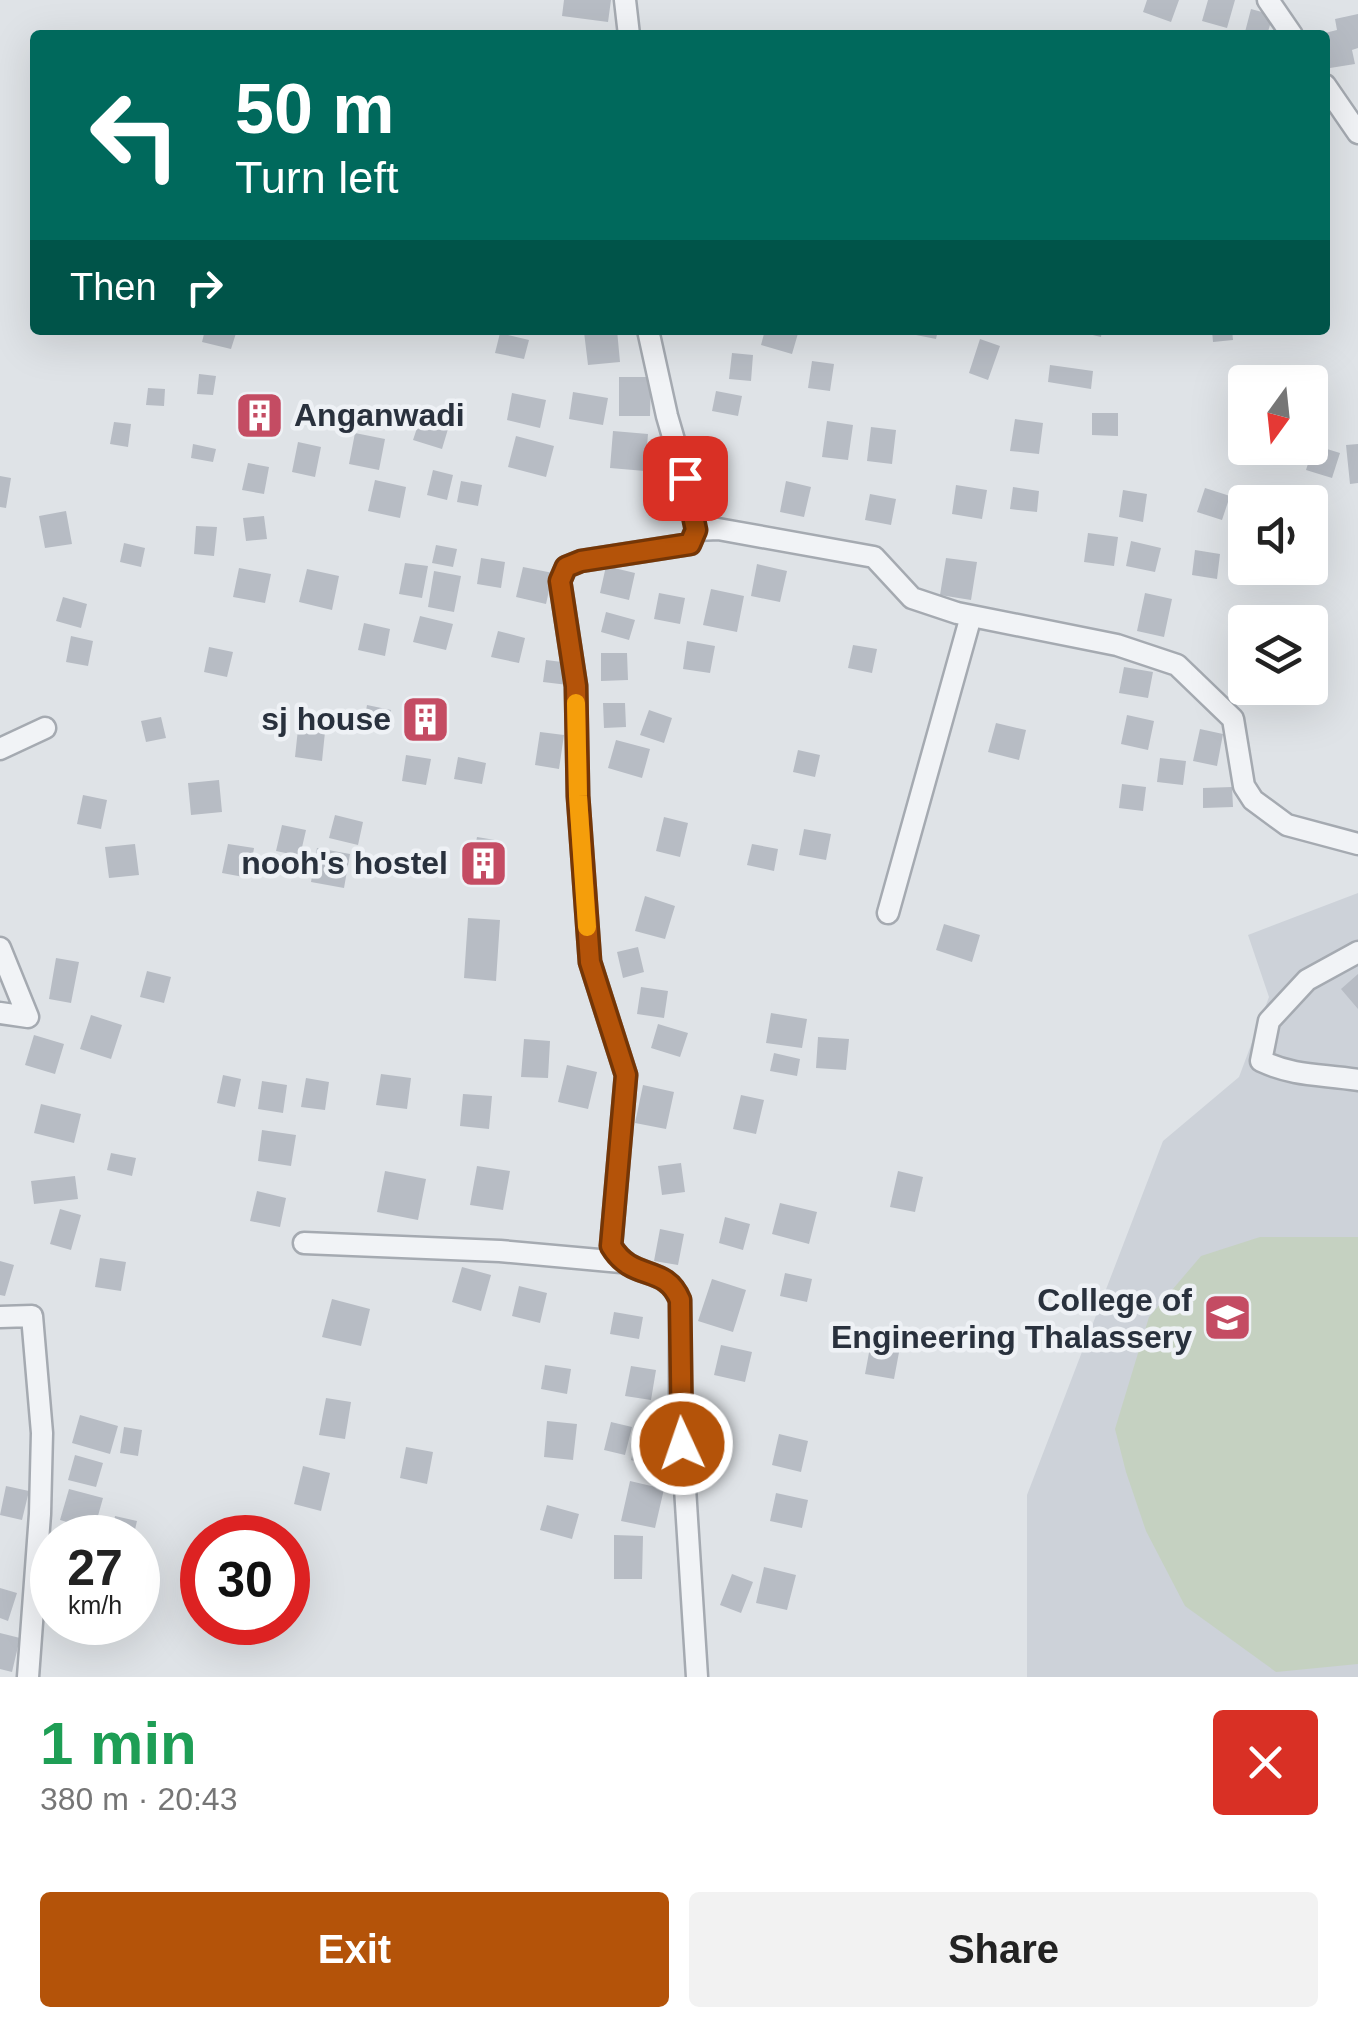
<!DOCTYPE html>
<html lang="en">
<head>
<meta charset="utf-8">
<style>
  :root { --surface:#fff; --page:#f2f2f2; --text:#222; --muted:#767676; --accent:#b45309 }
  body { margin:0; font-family:Arial,sans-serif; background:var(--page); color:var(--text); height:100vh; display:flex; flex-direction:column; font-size:38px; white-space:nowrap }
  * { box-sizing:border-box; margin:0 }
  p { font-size:32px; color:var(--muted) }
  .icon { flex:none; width:55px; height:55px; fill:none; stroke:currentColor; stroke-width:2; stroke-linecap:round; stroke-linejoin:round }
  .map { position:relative; height:1677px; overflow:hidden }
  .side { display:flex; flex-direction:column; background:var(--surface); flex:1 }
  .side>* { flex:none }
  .top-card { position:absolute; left:30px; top:30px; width:1300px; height:305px; border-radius:10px; box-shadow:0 10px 40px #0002; background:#00695c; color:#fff; overflow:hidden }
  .needle { width:65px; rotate:195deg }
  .tools { position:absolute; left:1228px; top:365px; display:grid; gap:20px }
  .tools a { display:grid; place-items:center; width:100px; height:100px; border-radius:10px; background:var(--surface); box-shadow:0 10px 40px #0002; font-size:50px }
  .speed { position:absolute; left:30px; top:1515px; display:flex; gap:20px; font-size:50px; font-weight:700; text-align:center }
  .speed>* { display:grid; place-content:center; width:130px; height:130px; border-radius:50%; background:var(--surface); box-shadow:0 10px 40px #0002; line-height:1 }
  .speed small { font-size:25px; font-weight:400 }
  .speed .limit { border:15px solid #d22; background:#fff; color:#111 }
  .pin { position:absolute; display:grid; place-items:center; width:85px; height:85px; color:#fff; margin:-42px; border-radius:20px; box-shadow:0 5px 15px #0006 }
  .me { position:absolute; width:110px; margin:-55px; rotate:357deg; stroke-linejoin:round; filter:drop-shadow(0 0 8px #0008) }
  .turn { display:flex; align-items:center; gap:35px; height:210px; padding:0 40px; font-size:45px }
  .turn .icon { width:130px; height:130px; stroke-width:2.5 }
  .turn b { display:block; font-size:70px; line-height:85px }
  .then { display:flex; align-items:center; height:95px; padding:0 40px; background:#0003; gap:20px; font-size:38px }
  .round { display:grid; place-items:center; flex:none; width:105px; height:105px; border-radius:10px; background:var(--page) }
  .summary { display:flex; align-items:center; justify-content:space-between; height:170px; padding:0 40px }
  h1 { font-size:60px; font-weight:600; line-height:75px; color:#1e9e55 }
  .action { display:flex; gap:20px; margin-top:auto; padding:20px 40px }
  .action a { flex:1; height:115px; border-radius:10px; background:var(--accent); color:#fff; font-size:40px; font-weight:600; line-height:115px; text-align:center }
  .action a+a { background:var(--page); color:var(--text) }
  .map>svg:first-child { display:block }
  .built { fill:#cdd2d9 }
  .green { fill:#c5d1c1 }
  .building { fill:#b7bcc4 }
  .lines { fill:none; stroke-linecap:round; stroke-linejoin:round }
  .minor-casing { stroke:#a5aab1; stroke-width:25 }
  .minor { stroke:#f1f3f6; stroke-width:20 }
  .route-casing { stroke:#753606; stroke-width:25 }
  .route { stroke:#b45309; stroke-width:18 }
  .slow { stroke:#f59e0b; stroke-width:18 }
  .labels { text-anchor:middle; stroke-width:9; stroke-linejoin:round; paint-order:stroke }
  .poi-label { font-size:32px; font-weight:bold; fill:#29313d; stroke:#eef1f5; text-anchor:end }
</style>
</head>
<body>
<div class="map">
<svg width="1358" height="1677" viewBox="0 0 1358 1677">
  <rect width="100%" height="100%" fill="#dfe3e7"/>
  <path class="built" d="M1358,893V1677H1027V1495L1163,1141L1239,1077L1269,997L1248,935Z"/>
  <path class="green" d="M1260,1237H1358V1664L1276,1672L1185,1606L1146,1531L1126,1472L1115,1429L1149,1317L1201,1256Z"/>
  <path class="building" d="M564,0H611L608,22L562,16Z
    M1147,0H1179L1171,22L1143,12Z
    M1208,0H1235L1227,28L1202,21Z
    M1251,9L1273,15L1267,35L1245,32Z
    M1358,14V48L1352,50L1355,64L1330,68L1325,33L1337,30L1335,19Z
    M205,330H237L231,349L202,342Z
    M617,330L620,362L588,365L584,332Z
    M765,330H799L792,354L761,345Z
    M912,330H938L936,339L911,334Z
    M1072,330H1102L1101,337Z
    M1212,330H1232L1233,340L1213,342Z
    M500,333L529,340L524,359L495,353Z
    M980,339L1000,346L988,380L969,373Z
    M732,353L753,355L751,381L729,379Z
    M812,361L834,364L830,391L808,388Z
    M1050,365L1093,371L1091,389L1048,382Z
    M199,374L216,376L213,395L197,394Z
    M619,377H651L650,416H619Z
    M148,388L165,389L164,406L146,405Z
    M716,391L742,396L738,416L712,411Z
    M573,392L608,398L603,425L569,419Z
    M512,393L546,400L540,428L507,420Z
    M246,395L279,403L272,434L239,427Z
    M423,410L451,419L442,449L413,440Z
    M1092,413H1118V436L1092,435Z
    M1015,419L1043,423L1039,454L1010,451Z
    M827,421L853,425L848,460L822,457Z
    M114,422L131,424L128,447L110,444Z
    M871,427L896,430L892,464L867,461Z
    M613,431L648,434L645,471L610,468Z
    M355,433L385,439L379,470L349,464Z
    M516,436L554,446L546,477L508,467Z
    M298,442L321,447L315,477L292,472Z
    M193,444L216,449L213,462L191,458Z
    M1358,444V483L1350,484L1346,445Z
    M1314,445L1340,453L1332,478L1306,470Z
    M248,463L269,467L264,494L242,490Z
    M433,470L453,475L447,500L427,495Z
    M0,476L11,478L6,508L0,507Z
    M375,480L406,487L400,518L368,511Z
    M461,481L482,485L478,506L457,502Z
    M786,481L811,487L804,517L780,512Z
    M956,485L987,490L982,519L952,514Z
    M1013,487L1039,491L1037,512L1010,509Z
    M1205,488L1230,496L1222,520L1197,512Z
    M1123,490L1147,494L1143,522L1119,517Z
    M870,494L896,499L891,525L865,520Z
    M66,511L72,544L45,548L39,516Z
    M264,516L267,539L246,541L243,518Z
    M196,526L217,527L214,556L194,554Z
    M1088,533L1118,537L1114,566L1084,562Z
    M1131,541L1161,548L1155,572L1126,566Z
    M124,543L145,548L141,567L120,562Z
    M436,545L457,549L453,567L432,563Z
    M1195,550L1220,554L1217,579L1192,575Z
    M481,558L505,562L501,588L477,584Z
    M946,558L977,562L971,600L940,595Z
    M405,563L428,566L422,598L399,594Z
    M757,564L787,571L780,602L751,596Z
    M606,566L635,573L629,600L600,593Z
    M523,567L553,573L546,604L516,597Z
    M239,568L271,574L265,603L233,597Z
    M1275,568H1302L1299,581L1274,574Z
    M307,569L339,576L332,610L299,602Z
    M434,571L461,576L454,612L428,607Z
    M711,589L744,596L737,632L703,625Z
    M659,593L685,598L680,624L654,619Z
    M1145,593L1172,599L1164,637L1137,631Z
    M63,597L87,604L81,628L56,621Z
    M606,612L635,620L629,640L601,632Z
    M420,616L453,624L446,650L413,642Z
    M364,623L390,629L385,656L358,650Z
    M498,631L525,638L519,663L491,657Z
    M71,636L93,641L88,666L66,662Z
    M687,641L715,646L710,673L683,669Z
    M853,645L877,649L872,673L848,668Z
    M209,647L233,652L227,677L204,672Z
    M601,653H627L628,680L601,681Z
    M546,660L570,663L568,685L543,682Z
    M1124,667L1153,672L1148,698L1119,693Z
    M603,703H625L626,727L604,728Z
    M367,705L391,710L387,732L363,728Z
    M649,710L672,718L664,743L640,735Z
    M423,711L447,736L419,728Z
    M1127,715L1154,721L1148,750L1121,744Z
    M161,717L166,738L146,742L141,721Z
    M996,723L1026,730L1019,760L988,752Z
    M298,729L325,732L322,761L295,757Z
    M1200,729L1223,734L1217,766L1193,761Z
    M540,732L564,735L559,769L535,765Z
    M616,740L650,749L642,778L608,768Z
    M798,750L820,755L815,777L793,772Z
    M406,755L431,759L426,785L402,781Z
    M458,757L486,763L482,784L454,779Z
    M1160,758L1186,761L1183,785L1157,782Z
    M219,780L222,812L191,815L188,783Z
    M1122,784L1146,787L1143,811L1119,808Z
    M1232,787L1233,807L1203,808V788Z
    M83,795L107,800L101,829L77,824Z
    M335,815L363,822L358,845L329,838Z
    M664,817L688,823L680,857L656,851Z
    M282,825L306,830L300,856L276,851Z
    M804,829L831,834L826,860L799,855Z
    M477,837L501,841L494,883L465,878L471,847L475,848Z
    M135,844L139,875L109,878L105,847Z
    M228,844L254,848L249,878L222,873Z
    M752,844L778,849L774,871L747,865Z
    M317,848L350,854L344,888L311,882Z
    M645,896L675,906L665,939L635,931Z
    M468,918L500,920L496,981L464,978Z
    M944,924L980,935L972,962L936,950Z
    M638,947L644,972L623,978L617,952Z
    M56,958L79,962L71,1003L49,999Z
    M147,971L171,977L164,1003L140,997Z
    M1358,974V1009L1341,989Z
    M641,987L668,991L664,1018L637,1014Z
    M771,1013L807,1019L802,1048L766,1043Z
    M91,1015L122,1025L111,1059L80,1049Z
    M658,1024L688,1033L680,1057L651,1048Z
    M34,1035L64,1044L55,1074L25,1065Z
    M818,1037L849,1039L846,1070L816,1068Z
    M524,1039L550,1041L548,1078L521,1077Z
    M774,1053L800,1059L797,1076L770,1071Z
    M567,1065L597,1072L588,1109L558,1102Z
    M381,1074L411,1078L407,1109L376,1105Z
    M223,1075L241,1079L235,1107L217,1103Z
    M306,1078L329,1082L325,1110L301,1107Z
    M262,1081L287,1085L283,1113L258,1109Z
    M643,1085L674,1092L666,1129L635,1123Z
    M463,1094L492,1096L489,1129L460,1126Z
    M741,1095L764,1100L756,1134L733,1129Z
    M41,1104L81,1114L74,1143L34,1133Z
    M262,1130L296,1135L291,1166L258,1161Z
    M111,1153L136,1158L132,1176L107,1170Z
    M681,1163L685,1192L662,1195L658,1166Z
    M477,1166L510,1171L503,1210L470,1205Z
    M385,1171L426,1179L418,1220L377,1212Z
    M898,1171L923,1177L915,1212L890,1207Z
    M75,1176L78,1199L34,1204L31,1181Z
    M257,1191L286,1198L280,1227L250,1221Z
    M780,1203L817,1212L809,1244L772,1234Z
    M60,1209L81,1215L71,1250L50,1244Z
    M725,1217L750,1224L743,1250L719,1243Z
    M660,1229L684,1234L678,1265L654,1261Z
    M100,1258L126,1262L121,1291L95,1287Z
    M0,1261L14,1265L5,1296L0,1295Z
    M462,1267L491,1275L481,1311L452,1302Z
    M785,1273L812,1279L807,1302L780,1296Z
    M712,1279L746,1290L733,1332L698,1321Z
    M519,1286L547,1293L540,1323L512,1316Z
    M332,1299L370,1309L361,1346L322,1337Z
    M614,1312L643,1317L639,1339L610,1334Z
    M871,1342L900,1347L894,1379L865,1374Z
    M721,1345L752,1352L745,1382L714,1375Z
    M545,1365L571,1369L567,1394L541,1389Z
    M631,1366L656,1370L651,1400L625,1396Z
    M326,1398L351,1402L345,1439L319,1435Z
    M80,1415L118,1426L110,1454L72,1443Z
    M547,1421L577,1424L573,1460L544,1457Z
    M611,1422L632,1427L625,1455L604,1450Z
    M641,1424L668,1431L658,1468L631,1460Z
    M124,1427L142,1430L138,1456L120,1453Z
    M779,1434L808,1441L801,1472L772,1465Z
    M406,1447L433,1452L427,1484L400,1478Z
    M75,1455L103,1463L96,1487L68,1480Z
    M303,1466L330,1473L321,1511L294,1504Z
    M630,1481L664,1489L655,1528L621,1521Z
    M6,1486L29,1491L22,1520L0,1515Z
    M69,1489L103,1498L94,1530L60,1520Z
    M776,1493L808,1500L802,1528L770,1521Z
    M547,1505L579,1514L572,1539L540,1530Z
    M115,1516L137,1521L133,1538H111Z
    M614,1535L643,1536L642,1579H614Z
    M764,1567L796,1575L787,1610L756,1603Z
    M732,1574L753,1582L741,1613L720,1605Z
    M0,1588L17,1593L8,1621L0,1618Z
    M0,1633L20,1638L12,1672L0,1669Z"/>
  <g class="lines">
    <defs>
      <path id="minor" d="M625,0L629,35
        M1268,0L1292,35
        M1325,85L1358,133
        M648,330L667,416L694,509L696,530L690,544L581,561L566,567L560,581L576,686L578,796L590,962L626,1075L611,1246C633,1283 665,1263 680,1300V1409L697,1677
        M696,530L718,529L874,557L912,598L957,613L1117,645L1177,665L1233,719L1244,786L1253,800L1287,825L1358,844
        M0,749L45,728
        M888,913L971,616
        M0,948L28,1017L0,1013
        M1358,952L1307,980L1269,1021L1261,1061C1296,1077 1322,1074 1358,1080
        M304,1243L500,1251L621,1262
        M0,1317L32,1316L42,1433L40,1514L28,1677"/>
    </defs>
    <use href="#minor" class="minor-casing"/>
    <use href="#minor" class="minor"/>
  </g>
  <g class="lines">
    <defs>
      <path id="route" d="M682,1444L680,1300C665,1263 633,1283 611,1246L626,1075L590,962L578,796L576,686L560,581L566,567L581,561L690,544L696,530L685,478"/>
    </defs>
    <use href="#route" class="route-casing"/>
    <use href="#route" class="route"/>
    <path class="slow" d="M576,703L578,796L587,927"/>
  </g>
  <defs>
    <symbol id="building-square" viewBox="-11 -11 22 22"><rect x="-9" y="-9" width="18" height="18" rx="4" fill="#c44c63" stroke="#eef1f5"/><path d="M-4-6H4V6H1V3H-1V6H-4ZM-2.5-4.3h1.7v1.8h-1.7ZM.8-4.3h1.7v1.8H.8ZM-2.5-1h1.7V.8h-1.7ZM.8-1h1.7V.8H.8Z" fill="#fff"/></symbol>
    <symbol id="university-square" viewBox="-11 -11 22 22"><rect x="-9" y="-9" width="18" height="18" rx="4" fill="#c44c63" stroke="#eef1f5"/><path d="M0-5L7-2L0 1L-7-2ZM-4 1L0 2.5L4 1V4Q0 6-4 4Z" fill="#fff"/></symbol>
  </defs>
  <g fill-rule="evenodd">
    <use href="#building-square" x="232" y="388" width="55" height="55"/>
    <use href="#building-square" x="398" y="692" width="55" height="55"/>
    <use href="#building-square" x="456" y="836" width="55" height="55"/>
    <use href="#university-square" x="1200" y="1290" width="55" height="55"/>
  </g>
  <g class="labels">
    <g class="poi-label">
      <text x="294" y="426" text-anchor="start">Anganwadi</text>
      <text x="391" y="730">sj house</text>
      <text x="448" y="874">nooh's hostel</text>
      <text x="1192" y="1311">College of<tspan x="1192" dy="37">Engineering Thalassery</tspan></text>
    </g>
  </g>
</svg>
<div class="tools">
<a><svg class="needle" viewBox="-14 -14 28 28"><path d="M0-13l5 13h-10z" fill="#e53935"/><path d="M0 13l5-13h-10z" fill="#767676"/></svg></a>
<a><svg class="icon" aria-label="sound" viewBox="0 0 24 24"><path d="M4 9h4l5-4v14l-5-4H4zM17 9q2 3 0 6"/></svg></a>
<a><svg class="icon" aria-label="layers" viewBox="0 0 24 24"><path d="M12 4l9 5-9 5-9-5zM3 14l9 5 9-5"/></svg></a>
</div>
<div class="speed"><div>27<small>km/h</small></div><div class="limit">30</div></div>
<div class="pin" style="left:685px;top:478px;background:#d93025"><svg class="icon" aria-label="arrive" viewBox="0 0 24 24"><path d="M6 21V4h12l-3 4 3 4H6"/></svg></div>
<svg class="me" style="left:682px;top:1444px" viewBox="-20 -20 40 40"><circle r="17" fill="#b45309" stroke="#fff" stroke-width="3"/><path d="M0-11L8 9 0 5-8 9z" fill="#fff"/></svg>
<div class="top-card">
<div class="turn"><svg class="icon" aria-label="left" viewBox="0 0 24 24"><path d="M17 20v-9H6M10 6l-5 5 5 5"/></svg><div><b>50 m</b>Turn left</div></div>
<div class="then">Then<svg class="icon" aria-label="right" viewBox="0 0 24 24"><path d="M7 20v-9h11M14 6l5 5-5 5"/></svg></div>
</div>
</div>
<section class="side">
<div class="summary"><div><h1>1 min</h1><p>380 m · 20:43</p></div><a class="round" style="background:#d93025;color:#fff"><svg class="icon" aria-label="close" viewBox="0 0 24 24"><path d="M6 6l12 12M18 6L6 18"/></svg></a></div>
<div class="action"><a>Exit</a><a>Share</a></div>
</section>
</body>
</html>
